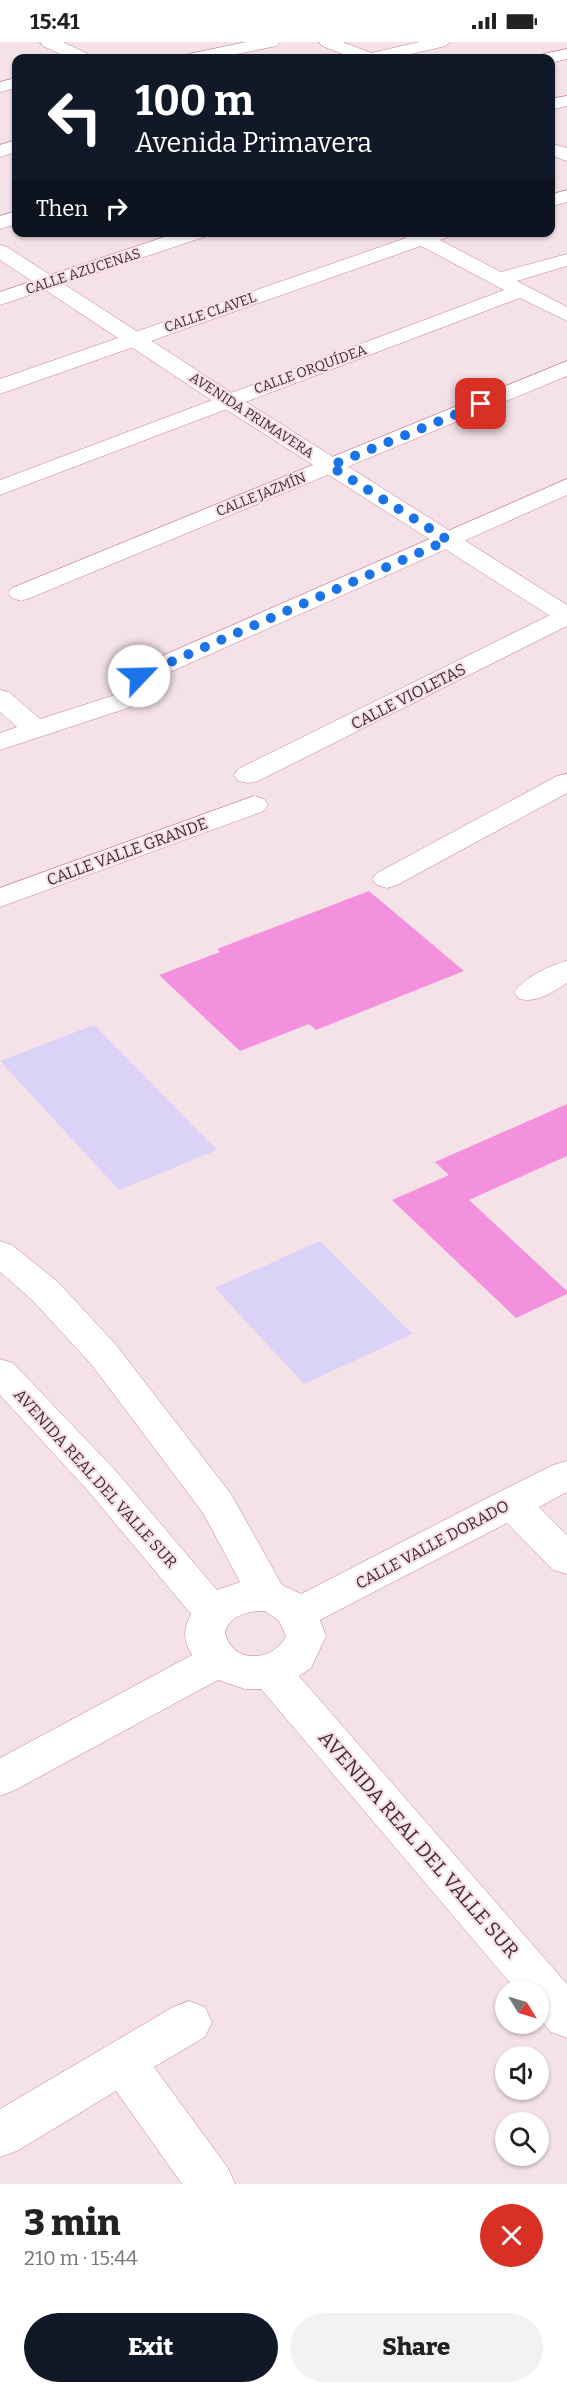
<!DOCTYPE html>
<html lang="en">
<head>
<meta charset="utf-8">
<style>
  :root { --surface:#fff; --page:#f2f2f2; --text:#222; --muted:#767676; --accent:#111827 }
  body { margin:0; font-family:Bitter,serif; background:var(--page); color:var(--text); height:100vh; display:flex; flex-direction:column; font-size:22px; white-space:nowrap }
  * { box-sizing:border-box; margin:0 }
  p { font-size:20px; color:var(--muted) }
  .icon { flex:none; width:33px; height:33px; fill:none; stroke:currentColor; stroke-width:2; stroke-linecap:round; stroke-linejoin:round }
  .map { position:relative; height:2142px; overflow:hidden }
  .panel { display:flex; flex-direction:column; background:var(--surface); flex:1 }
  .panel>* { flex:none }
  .guide { position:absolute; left:12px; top:12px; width:543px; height:183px; border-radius:12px; box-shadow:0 2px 4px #0004; background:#111827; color:#fff; overflow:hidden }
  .needle { width:39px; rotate:127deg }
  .fabs { position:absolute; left:495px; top:1938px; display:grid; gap:12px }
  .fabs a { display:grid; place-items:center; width:54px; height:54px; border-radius:50%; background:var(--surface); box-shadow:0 2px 4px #0004; font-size:30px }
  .pin { position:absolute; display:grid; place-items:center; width:51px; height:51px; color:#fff; margin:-26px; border-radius:12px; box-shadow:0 3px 9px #0006 }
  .me { position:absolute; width:66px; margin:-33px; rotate:66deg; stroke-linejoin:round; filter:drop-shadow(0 0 4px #0008) }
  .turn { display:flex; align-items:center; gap:21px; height:126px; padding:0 24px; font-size:27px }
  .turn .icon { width:78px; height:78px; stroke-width:2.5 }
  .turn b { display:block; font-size:42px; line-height:51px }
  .then { display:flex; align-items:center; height:57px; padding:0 24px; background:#0003; gap:12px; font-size:22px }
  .round { display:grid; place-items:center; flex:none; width:63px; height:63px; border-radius:32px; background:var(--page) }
  .head { display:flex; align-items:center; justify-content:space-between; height:102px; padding:0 24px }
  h1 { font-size:36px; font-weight:800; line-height:45px }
  .button { display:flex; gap:12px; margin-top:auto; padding:12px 24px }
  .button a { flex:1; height:69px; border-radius:36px; background:var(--accent); color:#fff; font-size:24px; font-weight:800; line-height:69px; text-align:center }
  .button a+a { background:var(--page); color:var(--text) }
  .status { display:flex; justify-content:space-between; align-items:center; height:42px; padding:0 30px; background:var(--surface); direction:ltr }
  .status svg { height:16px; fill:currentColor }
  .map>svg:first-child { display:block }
  .green { fill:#dbd2f7 }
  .building { fill:#f491de }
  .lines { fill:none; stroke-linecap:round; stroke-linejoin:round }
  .minor-casing { stroke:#c87a99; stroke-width:1 }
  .tertiary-casing { stroke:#c87a99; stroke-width:1 }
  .minor { fill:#fff; fill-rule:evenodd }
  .tertiary { fill:#fff; fill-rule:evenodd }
  .route { stroke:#1a73e8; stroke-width:10; stroke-dasharray:0 18 }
  .labels { text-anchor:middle; stroke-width:4.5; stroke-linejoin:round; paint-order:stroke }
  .far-street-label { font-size:14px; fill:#492835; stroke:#f4e2e8 }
  .street-label { font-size:16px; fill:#492835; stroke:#f4e2e8 }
  .near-street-label { font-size:20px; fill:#492835; stroke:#f4e2e8 }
</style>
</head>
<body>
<div class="status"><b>15:41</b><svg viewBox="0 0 49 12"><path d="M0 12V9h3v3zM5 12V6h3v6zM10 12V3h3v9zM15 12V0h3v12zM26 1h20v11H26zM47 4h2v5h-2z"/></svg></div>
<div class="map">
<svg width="567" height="2142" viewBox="0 0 567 2142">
  <rect width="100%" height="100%" fill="#f4e2e8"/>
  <path class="green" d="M94,983L217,1108L119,1148L0,1019Z
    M320,1199L412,1292L304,1342L215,1246Z"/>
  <path class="building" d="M369,849L464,929L316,988L309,982L240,1009L159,933L220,910L217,907Z
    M567,1062V1114L469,1158L567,1249V1252L516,1276L392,1158L449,1133L435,1120Z"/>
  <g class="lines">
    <defs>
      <path id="minor" d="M40,0H63L88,12L91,16H69L43,4Z
        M246,0H280L277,4L217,16H186L189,12Z
        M319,0H343L371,11L419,0H449L446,4L393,16H353L322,4Z
        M567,7V17L550,21V16H540L543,12Z
        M16,36V46L0,50V40Z
        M567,54V64L550,68V57Z
        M16,98V110L0,115V103Z
        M550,101L567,106V119L550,113Z
        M567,148V160L550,165V153Z
        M16,169V182L0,187V174Z
        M179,190H210L207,194L0,263V250Z
        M401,190H454L451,194L440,198L501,230L567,212V224L517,239L567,265V279L520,256L0,453V438L504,248L421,204L0,352V337L406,196Z
        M567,319V334L30,556L21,559L12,556L8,551L12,546Z
        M567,437V453L148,640L139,642L130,640L126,634L130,628Z
        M567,566V584L258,739L248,741L238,739L234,733L238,727L558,569Z
        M0,648L9,650L40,677L121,651L131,653L134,659L131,665L0,708V691L17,685L0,670Z
        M567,732V751L397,843L387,846L377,843L372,837L377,831L557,734Z
        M254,754L264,757L268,763L264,769L0,865V846Z
        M567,919V941C551,951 538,961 519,957L514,950C525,935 550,923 567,919Z
        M0,1199L12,1203L58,1240L117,1304L231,1452L282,1543L301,1552L497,1451L553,1423L567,1419V1450L539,1465L567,1493V1532L553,1528L507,1481L320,1578L326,1594L311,1626L299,1634L567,1942V1996L551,1990L538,1975V1948H516L261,1647H245L218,1638L15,1748L0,1754V1716L192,1613C183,1598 183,1588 191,1572L88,1449L0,1353V1317L13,1321L116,1429L217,1548L240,1540L203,1471L91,1322L32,1258L0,1230ZM265,1569L279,1579L286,1594C273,1621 231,1622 225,1590C231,1572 249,1569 265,1569Z
        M189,1959L205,1965L212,1980L205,1995L154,2025L228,2126L235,2142H182L116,2049L17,2109L0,2115V2067L173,1965Z"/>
      <path id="tertiary" d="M0,203L7,205L235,353L567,563V582L558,579L219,363L0,218Z"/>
    </defs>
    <use href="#minor" class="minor-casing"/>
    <use href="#tertiary" class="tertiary-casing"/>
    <use href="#minor" class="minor"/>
    <use href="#tertiary" class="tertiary"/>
  </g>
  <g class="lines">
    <path class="route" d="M139,634L448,498L330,424L481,362"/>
  </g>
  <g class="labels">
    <g class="far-street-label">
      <text transform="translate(83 229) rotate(-18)" y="5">CALLE AZUCENAS</text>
      <text transform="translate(210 270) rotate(-19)" y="5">CALLE CLAVEL</text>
      <text transform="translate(310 327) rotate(-20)" y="5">CALLE ORQUÍDEA</text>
      <text transform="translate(252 373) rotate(33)" y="5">AVENIDA PRIMAVERA</text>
      <text transform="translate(261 452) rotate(-22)" y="5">CALLE JAZMÍN</text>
    </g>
    <g class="street-label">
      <text transform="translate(408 654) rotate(-27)" y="6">CALLE VIOLETAS</text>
      <text transform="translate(127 809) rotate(-20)" y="6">CALLE VALLE GRANDE</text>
      <text transform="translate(96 1436) rotate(48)" y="6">AVENIDA REAL DEL VALLE SUR</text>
      <text transform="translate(432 1502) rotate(-28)" y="6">CALLE VALLE DORADO</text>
    </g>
    <g class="near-street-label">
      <text transform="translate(419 1802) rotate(49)" y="7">AVENIDA REAL DEL VALLE SUR</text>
    </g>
  </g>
</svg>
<div class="fabs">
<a><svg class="needle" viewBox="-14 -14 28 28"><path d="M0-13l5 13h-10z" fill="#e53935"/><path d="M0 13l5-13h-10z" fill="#767676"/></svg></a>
<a><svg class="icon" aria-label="sound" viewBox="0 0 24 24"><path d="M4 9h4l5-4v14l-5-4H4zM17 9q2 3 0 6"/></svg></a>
<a><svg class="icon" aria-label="search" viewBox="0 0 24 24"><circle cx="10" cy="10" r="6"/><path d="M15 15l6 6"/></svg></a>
</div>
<div class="pin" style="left:481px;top:362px;background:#d93025"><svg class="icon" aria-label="arrive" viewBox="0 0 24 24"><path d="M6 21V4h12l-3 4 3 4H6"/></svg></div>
<svg class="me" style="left:139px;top:634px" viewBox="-20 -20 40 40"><circle r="19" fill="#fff"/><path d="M0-13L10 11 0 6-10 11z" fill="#1a73e8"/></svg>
<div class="guide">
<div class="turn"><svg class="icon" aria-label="left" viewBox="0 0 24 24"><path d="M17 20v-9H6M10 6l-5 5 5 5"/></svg><div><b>100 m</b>Avenida Primavera</div></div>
<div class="then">Then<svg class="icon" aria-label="right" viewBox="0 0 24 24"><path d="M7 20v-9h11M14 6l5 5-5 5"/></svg></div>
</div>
</div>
<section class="panel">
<div class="head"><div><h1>3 min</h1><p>210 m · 15:44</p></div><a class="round" style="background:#d93025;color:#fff"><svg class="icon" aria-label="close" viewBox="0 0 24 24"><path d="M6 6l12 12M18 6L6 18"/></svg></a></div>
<div class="button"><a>Exit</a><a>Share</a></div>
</section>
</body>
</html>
